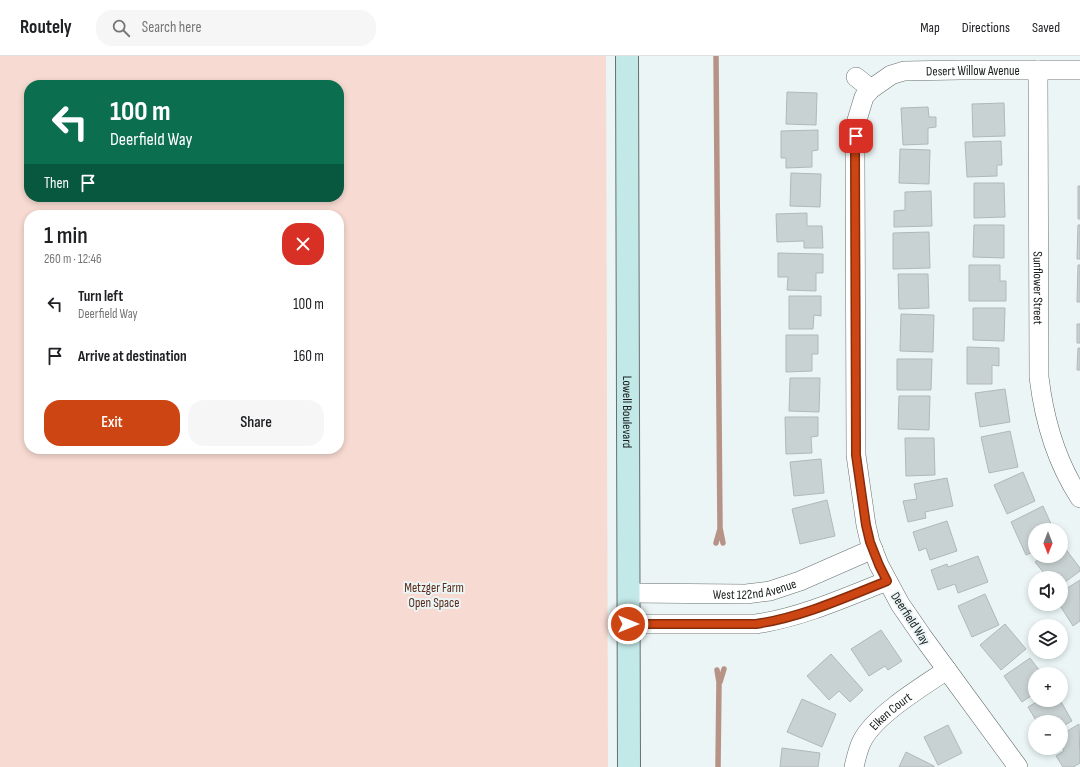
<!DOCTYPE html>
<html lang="en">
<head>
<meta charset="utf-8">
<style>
  :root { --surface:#fff; --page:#f6f6f6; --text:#202124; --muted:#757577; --line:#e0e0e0; --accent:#cd4512 }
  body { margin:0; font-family:"Sofia Sans Condensed",sans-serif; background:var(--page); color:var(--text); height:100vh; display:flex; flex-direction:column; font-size:15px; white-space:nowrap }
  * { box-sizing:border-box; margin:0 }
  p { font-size:13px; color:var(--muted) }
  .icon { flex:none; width:22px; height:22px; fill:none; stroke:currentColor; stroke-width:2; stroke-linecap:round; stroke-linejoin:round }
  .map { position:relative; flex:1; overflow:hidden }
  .sheet { position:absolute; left:24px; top:154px; width:320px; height:244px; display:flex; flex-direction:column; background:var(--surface); border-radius:16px; box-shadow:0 2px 6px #0003 }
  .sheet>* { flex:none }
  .banner { position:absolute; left:24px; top:24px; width:320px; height:122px; border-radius:16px; box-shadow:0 2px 6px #0003; background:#0b6e4f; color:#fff; overflow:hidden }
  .needle { width:26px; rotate:180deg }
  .tools { position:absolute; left:1028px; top:467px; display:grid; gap:8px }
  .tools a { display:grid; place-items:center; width:40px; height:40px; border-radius:50%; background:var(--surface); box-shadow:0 2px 6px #0003; font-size:20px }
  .pin { position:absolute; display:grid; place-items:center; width:34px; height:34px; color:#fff; margin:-17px; border-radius:8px; box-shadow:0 2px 6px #0006 }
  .me { position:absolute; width:44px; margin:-22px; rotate:90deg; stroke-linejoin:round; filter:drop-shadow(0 0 3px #0008) }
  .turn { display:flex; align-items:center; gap:14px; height:84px; padding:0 20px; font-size:18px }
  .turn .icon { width:52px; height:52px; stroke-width:2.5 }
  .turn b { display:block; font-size:28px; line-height:34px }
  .then { display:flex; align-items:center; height:38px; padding:0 20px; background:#0003; gap:8px; font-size:15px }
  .round { display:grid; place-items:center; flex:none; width:42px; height:42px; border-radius:16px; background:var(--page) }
  .summary { display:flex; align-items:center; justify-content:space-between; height:68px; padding:0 20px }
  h1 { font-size:24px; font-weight:600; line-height:30px }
  .primary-button { display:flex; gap:8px; margin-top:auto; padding:8px 20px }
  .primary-button a { flex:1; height:46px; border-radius:16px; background:var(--accent); color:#fff; font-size:16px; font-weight:600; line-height:46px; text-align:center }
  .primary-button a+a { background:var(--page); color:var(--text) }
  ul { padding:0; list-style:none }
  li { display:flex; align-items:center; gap:12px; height:52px; padding:0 20px }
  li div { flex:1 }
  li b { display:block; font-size:15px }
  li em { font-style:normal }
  header { display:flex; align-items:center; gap:24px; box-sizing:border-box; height:56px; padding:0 20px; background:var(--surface); border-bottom:1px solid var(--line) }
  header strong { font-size:19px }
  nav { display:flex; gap:22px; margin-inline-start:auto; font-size:14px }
  .search { width:280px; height:36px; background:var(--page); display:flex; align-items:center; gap:10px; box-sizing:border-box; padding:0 14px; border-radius:16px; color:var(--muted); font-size:15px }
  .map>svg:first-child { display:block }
  .green { fill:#f7dad1; fill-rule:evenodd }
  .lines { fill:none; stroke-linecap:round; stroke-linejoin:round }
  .stream { stroke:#b79287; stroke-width:5.5 }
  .building { fill:#c9d2d2; stroke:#b0b9b9 }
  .minor-casing { stroke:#676f6f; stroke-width:20 }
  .secondary-casing { stroke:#676f6f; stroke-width:24 }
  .minor { stroke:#fff; stroke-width:19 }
  .secondary { stroke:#c2e8e7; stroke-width:22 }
  .route-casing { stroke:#852d0c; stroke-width:10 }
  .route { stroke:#cd4512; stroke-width:7 }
  .labels { text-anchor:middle; stroke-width:4; stroke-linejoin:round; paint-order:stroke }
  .street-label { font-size:13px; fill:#181c1c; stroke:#ebf5f5 }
  .park-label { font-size:13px; fill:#592818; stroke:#ebf5f5 }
</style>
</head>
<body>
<header>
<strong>Routely</strong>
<div class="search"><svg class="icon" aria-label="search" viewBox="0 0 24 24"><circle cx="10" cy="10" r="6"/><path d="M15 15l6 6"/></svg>Search here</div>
<nav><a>Map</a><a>Directions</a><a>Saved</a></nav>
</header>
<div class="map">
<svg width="1080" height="711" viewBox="0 0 1080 711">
  <rect width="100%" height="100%" fill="#ebf5f5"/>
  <path class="green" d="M0,0H606L608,711H0ZM29,29H339V141H29ZM29,159H339V393H29Z"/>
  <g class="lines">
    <path class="stream" d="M716,0L720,472L723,487
      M716,487L720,473
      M717,614L719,626L718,711
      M720,626L724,613"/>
  </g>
  <path class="building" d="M787,36L817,37L816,69L786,68Z
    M1004,47L1005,80L973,81L972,48Z
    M928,51L929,61H936V71L928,72V88L903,89L901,52Z
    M818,74V94L812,95V111L786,112V102H781V75Z
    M1001,85L1002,109H997V120L967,121L965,86Z
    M900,93L930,94L929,128L899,127Z
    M791,117L821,118L820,151L790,150Z
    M974,127H1004L1005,161L974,162Z
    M1078,130H1080V163H1078Z
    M931,135L932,170L894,171V155L905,154V136Z
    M807,157V170H822L823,192H804V185L777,186L776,158Z
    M974,169H1004V202L973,201Z
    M1078,169H1080V203H1077Z
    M929,176L930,212L893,213V177Z
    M778,197L823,198V217H816V235L787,234L788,221H778Z
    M969,209H1000V225H1006V245H969Z
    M1078,209H1080V246H1077Z
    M898,218H928L929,252L899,253Z
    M789,240H821V260L814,259L813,273H789Z
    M973,252H1005L1004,285L973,284Z
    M901,258L934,259L933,296L900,295Z
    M1077,268H1080V287H1077Z
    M786,279H818V298H812V315L786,316Z
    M967,291L999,292V310L992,309V328H967Z
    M1078,292H1080V314H1077Z
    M897,303H932L931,334H897Z
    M790,322H820L819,356L789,355Z
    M1005,333L1010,366L980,371L975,337Z
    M899,340H930L929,374L898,373Z
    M785,361H818V380L811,381L812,397L786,398Z
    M1010,375L1018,411L989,417L981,381Z
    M905,382H934L935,419L906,420Z
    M821,403L824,437L794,440L790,406Z
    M1023,416L1035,445L1007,458L994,429Z
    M947,422L953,450L925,456L926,462L908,466L903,445L917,443L914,428Z
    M827,444L835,480L800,488L792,453Z
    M1043,450L1051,468L1048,469L1050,474H1035V495L1026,499L1011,466Z
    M947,465L957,495L930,504L926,492L919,495L913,476Z
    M1061,487L1080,512V515L1061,529V522H1048L1035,506L1043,500H1061Z
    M978,500L988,526L958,537L955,528L938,534L931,514L947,508L948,511Z
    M1080,524V565L1073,570L1059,548H1061V536Z
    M985,538L999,569L972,581L958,550Z
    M1005,568L1026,593L1001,614L980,589Z
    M881,574L902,605L888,614L885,610L869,620L851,593Z
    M831,598L863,634L850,646L839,635L829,644L807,620Z
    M1030,602L1042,618H1035V637L1022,646L1004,620Z
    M802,643L836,658L822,691L787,676Z
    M1040,644H1060L1072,665L1061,671V666H1037L1028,651Z
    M1079,668L1080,707L1073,711H1063L1056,700L1064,695L1061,690V679Z
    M948,669L962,697L938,709L924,681Z
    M782,692L820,697L818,711H780Z
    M906,696L934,710V711H899Z"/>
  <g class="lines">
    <defs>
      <g id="minor">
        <path id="s1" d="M1038,14L1039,321C1044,363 1057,407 1080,442"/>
        <path d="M856,21L871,33"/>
        <path id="s2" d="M628,537L746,538L770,535L800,525L873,493"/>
        <path d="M628,568H756C802,561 844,542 887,525"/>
        <path id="s3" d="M854,711C856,702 858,693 862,685C875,659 923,630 947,614"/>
        <path id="s4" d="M1018,711L922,580L900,548L879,509L870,486L866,469L856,399L855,96L857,64L864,41L871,33L891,19L904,15L960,14H1080"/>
      </g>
      <g id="secondary">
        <path id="s5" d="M627,0L629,711"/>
      </g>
    </defs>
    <use href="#minor" class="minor-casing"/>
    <use href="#secondary" class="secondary-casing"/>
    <use href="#minor" class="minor"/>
    <use href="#secondary" class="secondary"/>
  </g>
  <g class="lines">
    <defs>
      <path id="route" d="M628,568H756C802,561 844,542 887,525L879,509L870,486L866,469L856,399L855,96L856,80"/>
    </defs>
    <use href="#route" class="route-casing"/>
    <use href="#route" class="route"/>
  </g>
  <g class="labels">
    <g class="street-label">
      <text dy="5" stroke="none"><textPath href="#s4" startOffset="835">Desert Willow Avenue</textPath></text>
      <text dy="5" stroke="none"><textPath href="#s1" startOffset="218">Sunflower Street</textPath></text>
      <text dy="5" stroke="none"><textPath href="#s5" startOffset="356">Lowell Boulevard</textPath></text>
      <text dy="5" stroke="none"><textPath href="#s2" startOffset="127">West 122nd Avenue</textPath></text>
      <text transform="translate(911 562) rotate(57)" y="5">Deerfield Way</text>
      <text dy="5" stroke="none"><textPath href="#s3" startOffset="69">Elken Court</textPath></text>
    </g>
    <g class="park-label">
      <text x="434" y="536">Metzger Farm<tspan x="434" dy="15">Open Space</tspan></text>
    </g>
  </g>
</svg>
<div class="tools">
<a><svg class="needle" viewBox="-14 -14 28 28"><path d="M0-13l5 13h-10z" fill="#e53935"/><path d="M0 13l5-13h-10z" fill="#757577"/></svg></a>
<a><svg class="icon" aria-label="sound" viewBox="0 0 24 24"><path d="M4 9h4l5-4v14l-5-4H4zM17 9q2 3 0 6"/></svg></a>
<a><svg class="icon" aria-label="layers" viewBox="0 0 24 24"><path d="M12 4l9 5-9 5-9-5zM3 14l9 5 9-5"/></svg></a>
<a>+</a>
<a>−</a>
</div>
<div class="pin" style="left:856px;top:80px;background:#d93025"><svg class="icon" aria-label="arrive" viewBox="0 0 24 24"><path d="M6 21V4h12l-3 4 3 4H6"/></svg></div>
<svg class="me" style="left:628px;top:568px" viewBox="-20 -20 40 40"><circle r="17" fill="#cd4512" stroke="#fff" stroke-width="3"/><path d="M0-11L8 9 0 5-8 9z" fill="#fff"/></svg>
<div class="banner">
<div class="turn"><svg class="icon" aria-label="left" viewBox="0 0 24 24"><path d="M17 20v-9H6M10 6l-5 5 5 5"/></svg><div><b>100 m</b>Deerfield Way</div></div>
<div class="then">Then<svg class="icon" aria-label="arrive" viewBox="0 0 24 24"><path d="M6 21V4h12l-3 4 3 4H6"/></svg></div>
</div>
<section class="sheet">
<div class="summary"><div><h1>1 min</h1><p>260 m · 12:46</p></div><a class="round" style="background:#d93025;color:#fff"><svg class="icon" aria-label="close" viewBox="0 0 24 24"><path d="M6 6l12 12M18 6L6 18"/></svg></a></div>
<ul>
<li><svg class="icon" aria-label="left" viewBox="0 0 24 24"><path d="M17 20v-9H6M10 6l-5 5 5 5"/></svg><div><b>Turn left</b><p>Deerfield Way</p></div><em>100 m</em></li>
<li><svg class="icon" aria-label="arrive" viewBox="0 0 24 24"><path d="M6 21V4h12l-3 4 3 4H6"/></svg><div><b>Arrive at destination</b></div><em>160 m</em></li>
</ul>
<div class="primary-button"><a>Exit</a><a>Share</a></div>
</section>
</div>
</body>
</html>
